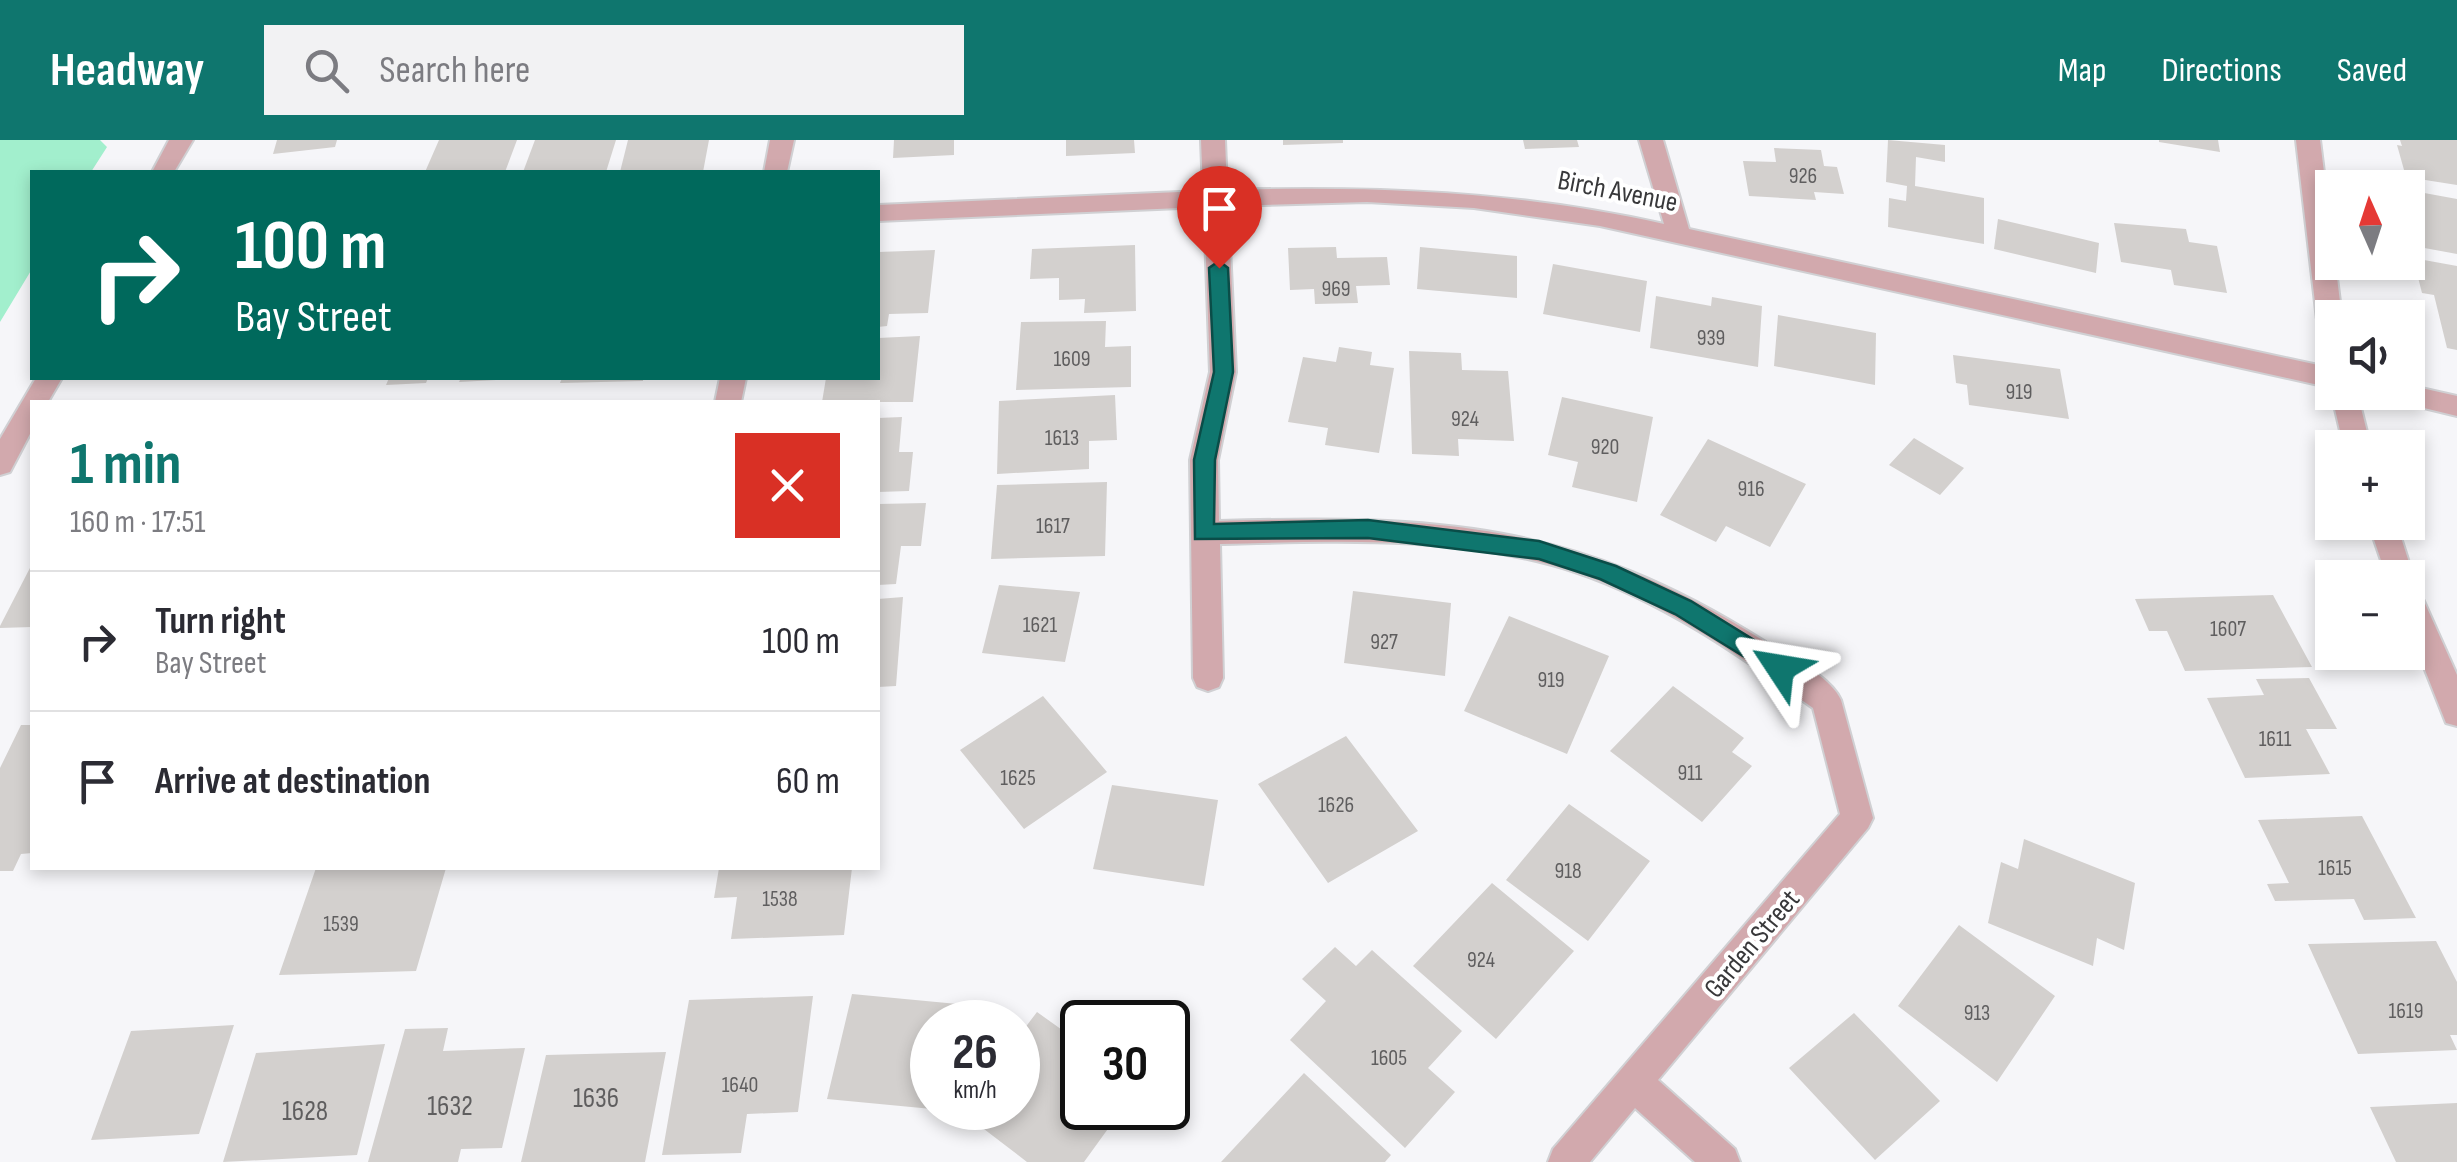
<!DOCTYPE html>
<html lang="en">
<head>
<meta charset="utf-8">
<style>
  :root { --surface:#fff; --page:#f2f2f3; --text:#2b2b33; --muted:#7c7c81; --line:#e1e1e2; --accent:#0f766e }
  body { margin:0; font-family:"Sofia Sans Condensed",sans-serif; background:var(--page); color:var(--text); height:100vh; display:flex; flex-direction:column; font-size:38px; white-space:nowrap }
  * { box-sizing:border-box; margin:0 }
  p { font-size:32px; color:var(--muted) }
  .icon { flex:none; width:55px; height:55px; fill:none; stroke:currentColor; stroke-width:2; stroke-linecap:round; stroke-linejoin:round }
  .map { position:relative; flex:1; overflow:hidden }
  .details { position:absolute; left:30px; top:260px; width:850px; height:470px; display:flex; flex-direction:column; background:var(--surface); border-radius:0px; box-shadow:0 5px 15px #0003 }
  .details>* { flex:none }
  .banner { position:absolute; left:30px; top:30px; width:850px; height:210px; border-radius:0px; box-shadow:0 5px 15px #0003; background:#00695c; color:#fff; overflow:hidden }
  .needle { width:65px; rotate:357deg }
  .buttons { position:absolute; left:2315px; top:30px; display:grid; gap:20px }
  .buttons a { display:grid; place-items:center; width:110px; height:110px; border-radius:0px; background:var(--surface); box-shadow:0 5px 15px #0003; font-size:50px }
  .speed { position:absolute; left:910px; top:860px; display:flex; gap:20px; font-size:50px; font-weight:700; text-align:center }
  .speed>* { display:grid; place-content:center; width:130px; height:130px; border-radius:50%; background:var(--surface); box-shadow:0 5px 15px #0003; line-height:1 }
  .speed small { font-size:25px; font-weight:400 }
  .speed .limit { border:5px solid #111; border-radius:15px; background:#fff; color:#111 }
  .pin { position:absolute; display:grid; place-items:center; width:85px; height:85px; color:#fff; margin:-102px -42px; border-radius:50% 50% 50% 0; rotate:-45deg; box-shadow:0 0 10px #0007 }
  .pin .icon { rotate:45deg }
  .me { position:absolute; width:110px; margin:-55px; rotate:303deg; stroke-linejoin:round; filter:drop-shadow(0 0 8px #0008) }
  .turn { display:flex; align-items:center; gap:35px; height:210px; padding:0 40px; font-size:45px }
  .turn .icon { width:130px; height:130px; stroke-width:2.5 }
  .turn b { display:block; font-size:70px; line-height:85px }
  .round { display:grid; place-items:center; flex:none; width:105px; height:105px; border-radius:0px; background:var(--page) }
  .summary { display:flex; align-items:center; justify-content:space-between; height:170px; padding:0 40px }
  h1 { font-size:60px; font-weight:700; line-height:75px; color:var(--accent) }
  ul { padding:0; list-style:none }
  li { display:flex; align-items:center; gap:30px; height:140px; padding:0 40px; border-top:2px solid var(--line) }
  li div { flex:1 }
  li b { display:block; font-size:38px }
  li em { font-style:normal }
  header { display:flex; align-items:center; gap:60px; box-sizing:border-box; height:140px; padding:0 50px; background:var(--accent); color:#fff }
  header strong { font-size:48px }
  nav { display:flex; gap:55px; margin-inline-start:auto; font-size:35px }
  .search { width:700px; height:90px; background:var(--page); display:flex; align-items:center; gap:25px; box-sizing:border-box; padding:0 35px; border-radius:0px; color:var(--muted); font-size:38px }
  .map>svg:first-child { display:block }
  .green { fill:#a2efcd }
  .building { fill:#d3d0ce }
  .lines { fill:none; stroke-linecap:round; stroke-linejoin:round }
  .minor-casing { stroke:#d0d0d3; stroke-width:4 }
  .minor { fill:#d2a9ad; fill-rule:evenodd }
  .route { fill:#0f766e; stroke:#0a4d48; stroke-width:2.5 }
  .labels { text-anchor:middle; stroke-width:8; stroke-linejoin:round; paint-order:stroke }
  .number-label { font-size:22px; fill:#5f5e5f }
  .street-label { font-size:28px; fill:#38383a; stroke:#fff }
  .near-number-label { font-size:28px; fill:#5f5e5f }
</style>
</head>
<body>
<header>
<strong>Headway</strong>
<div class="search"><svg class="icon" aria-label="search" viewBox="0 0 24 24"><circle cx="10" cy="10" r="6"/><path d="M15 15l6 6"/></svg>Search here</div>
<nav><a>Map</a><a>Directions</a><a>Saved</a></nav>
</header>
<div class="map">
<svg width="2457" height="1022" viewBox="0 0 2457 1022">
  <rect width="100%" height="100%" fill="#f6f6f9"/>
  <path class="green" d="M0,0H100L107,7L91,32H32V129L0,182Z"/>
  <path class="building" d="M277,0H337L335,7L273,14Z
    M439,0H517L505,32H425Z
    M535,0H616L606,32H523Z
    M628,0H709L703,32H620Z
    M894,0H954V15L893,18Z
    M1066,0H1134L1135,13L1066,16Z
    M1283,0H1343V3L1283,5Z
    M1523,0H1577L1579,7L1525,9Z
    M1888,0L1945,5V22L1916,17L1915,46L1984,58V104L1888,87L1889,58L1906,61L1907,46L1886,42Z
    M2159,0H2218L2220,12L2159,2Z
    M2400,0H2457V45L2406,37L2397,5L2402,6Z
    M1774,8L1821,10L1824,26L1837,27L1844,54L1814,52L1816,60L1749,56L1743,21L1776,22Z
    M2408,50L2457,59V114L2419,107Z
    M1998,79L2099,103L2096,133L1994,109Z
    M2114,83L2186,89L2189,102L2217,106L2227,153L2174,145L2171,130L2121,122Z
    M1135,105L1136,171L1084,173L1085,159L1059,160V138L1030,139L1032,109Z
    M1336,107L1337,118L1387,117L1390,145L1356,146L1358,163L1315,164L1314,149L1290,150L1288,108Z
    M1420,107L1517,116V158L1417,149Z
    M935,110L928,173L889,174L887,186L878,187V112Z
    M2413,118L2457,126V210L2447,208L2434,155L2422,153Z
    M1553,124L1647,141L1640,192L1543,174Z
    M1656,156L1711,166L1712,157L1762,166L1758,227L1650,208Z
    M1778,175L1876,193L1875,245L1774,226Z
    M1106,181L1105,207L1131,206V247L1016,250L1021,182Z
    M920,196L913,262H822L826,238H878V198Z
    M1339,207L1372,212L1370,225L1394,228L1379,313L1325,305L1328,288L1288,282L1303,217L1336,222Z
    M1409,211L1461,213L1462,230L1508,231L1514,301L1458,299L1459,316L1412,314Z
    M1953,215L2060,229L2069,279L1969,265L1967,245L1956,243Z
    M389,238H428L426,243L386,245Z
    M461,238H532L459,242Z
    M562,238H643V241L560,243Z
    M1115,255L1117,300L1089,301V329L997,334L999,261Z
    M1562,257L1653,277L1637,362L1572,347L1578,322L1548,315Z
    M902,277L899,312H913L909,351L878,352V278Z
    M1914,298L1964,328L1940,355L1889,325Z
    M1708,299L1806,344L1770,407L1726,386L1716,402L1660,375Z
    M1107,342L1105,416L991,419L997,345Z
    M926,363L921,406H901L896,444L878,445V364Z
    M32,424V487L0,488V486Z
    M999,445L1080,452L1065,522L982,513Z
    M1353,451L1451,463L1445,536L1344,523Z
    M2273,455L2312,527L2185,531L2167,491H2149L2135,459Z
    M903,457L896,546L878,547V459Z
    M1509,476L1609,516L1567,614L1464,571Z
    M2309,538L2337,589H2306L2330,634L2245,638L2207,558L2264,555L2256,539Z
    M1673,546L1744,598L1732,612L1752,626L1702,682L1610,611Z
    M1043,556L1107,632L1024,689L960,610Z
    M21,585H32V713L21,714L13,731H0V628Z
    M1346,596L1418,691L1328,743L1258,644Z
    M1112,645L1218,660L1204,746L1093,729Z
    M1569,664L1650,721L1588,801L1506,740Z
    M2362,676L2416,778L2364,780L2354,759L2275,761L2267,744L2289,743L2258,680Z
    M2024,699L2135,743L2124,810L2097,798L2093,826L1988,783L2001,722L2018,729Z
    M316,728H446L416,831L279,835Z
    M719,728H852L844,795L731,799L737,757L714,758Z
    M1492,743L1574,811L1496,899L1413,826Z
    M1959,785L2055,856L1997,942L1898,866Z
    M2436,801L2457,842V895H2450L2457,910L2358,914L2308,804Z
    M1335,807L1356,826L1372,810L1462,891L1428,928L1455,952L1405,1008L1290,900L1326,861L1302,839Z
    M852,854L968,865L965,882H932V969L827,959Z
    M813,856L798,972L747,974L741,1013L662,1015L689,860Z
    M1037,872L1079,902L1082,898V968H1123L1084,1022H1027L980,986L994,968H1018V897Z
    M1854,873L1940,961L1875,1020L1789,928Z
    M234,885L199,994L91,1000L131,891Z
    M448,888L443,911L525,908L502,1008L461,1009L458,1022H368L405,889Z
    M385,904L357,1015L223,1022L256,913Z
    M666,912L645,1022H521L546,915Z
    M1304,933L1391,1015L1385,1022H1221Z
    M2457,963V1022H2396L2370,967Z"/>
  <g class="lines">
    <defs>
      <path id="minor" d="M169,0H193L174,32H152Z
        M770,0H794L787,32H764Z
        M1201,0H1225L1227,50C1378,46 1515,51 1664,84L1639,0H1663L1689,89L2332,228V248L1600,86L1474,68L1367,62L1228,66L1236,232L1218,320L1219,381C1436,375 1575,381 1764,501C1787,516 1830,535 1841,560L1873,678L1868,688L1658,940L1735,1009L1740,1022H1695L1635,968L1590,1022H1548L1553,1009L1840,674L1813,568C1739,515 1662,461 1575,432C1463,395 1337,401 1220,404L1223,538L1219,547L1208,551L1197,547L1193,538L1190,320L1210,232L1204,67L878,81V65L1203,51Z
        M2296,0H2320L2342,178H2332V206L2319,197Z
        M36,238H62L48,262H32V290L10,332L0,335V299Z
        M720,238H746L741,262H715Z
        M2408,245L2457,256V276L2387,259L2383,252H2408Z
        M2332,249V252H2357L2371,308H2344L2331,252Z
        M2368,382H2396L2415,441L2457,535V586L2446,583L2408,487V438H2387Z"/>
    </defs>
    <use href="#minor" class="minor-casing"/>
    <use href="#minor" class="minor"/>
  </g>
  <path class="route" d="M1219,121L1228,128L1233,232L1215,320L1214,384L1368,380L1539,401L1616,426L1691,461L1788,521V534H1772L1675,474L1600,439L1539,419L1368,398L1195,399L1194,320L1214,232L1209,128Z"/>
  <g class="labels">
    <g class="number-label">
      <text x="1803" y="43">926</text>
      <text x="1336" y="156">969</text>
      <text x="1711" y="205">939</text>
      <text x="1072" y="226">1609</text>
      <text x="2019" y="259">919</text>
      <text x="1465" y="286">924</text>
      <text x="1062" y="305">1613</text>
      <text x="1605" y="314">920</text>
      <text x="1751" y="356">916</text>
      <text x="1053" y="393">1617</text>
      <text x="1040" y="492">1621</text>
      <text x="2228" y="496">1607</text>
      <text x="1384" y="509">927</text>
      <text x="1551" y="547">919</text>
      <text x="2275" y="606">1611</text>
      <text x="1690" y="640">911</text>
      <text x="1018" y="645">1625</text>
      <text x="1336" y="672">1626</text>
      <text x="2335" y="735">1615</text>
      <text x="1568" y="738">918</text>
      <text x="780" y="766">1538</text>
      <text x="341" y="791">1539</text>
      <text x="1481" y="827">924</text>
      <text x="2406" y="878">1619</text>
      <text x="1977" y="880">913</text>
      <text x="1389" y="925">1605</text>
      <text x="740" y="952">1640</text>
    </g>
    <g class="street-label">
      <text transform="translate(1618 50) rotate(11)" y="10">Birch Avenue</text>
      <text transform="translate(1751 803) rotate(-50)" y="10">Garden Street</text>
    </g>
    <g class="near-number-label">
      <text x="596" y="967">1636</text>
      <text x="450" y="975">1632</text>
      <text x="305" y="980">1628</text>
    </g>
  </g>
</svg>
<div class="buttons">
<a><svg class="needle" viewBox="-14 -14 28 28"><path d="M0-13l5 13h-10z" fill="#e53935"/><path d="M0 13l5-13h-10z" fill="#7c7c81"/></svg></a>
<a><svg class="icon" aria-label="sound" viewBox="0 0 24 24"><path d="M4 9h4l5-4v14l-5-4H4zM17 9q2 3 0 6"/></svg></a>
<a>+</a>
<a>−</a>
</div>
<div class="speed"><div>26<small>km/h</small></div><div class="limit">30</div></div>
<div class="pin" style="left:1219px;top:128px;background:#d93025"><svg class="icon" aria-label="arrive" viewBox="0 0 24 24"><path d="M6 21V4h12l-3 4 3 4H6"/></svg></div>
<svg class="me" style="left:1780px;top:528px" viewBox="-20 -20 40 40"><path d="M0-17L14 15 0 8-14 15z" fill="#0f766e" stroke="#fff" stroke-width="4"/></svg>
<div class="banner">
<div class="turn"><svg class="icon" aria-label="right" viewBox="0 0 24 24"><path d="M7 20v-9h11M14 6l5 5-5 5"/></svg><div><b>100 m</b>Bay Street</div></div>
</div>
<section class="details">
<div class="summary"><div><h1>1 min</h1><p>160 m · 17:51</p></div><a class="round" style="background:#d93025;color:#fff"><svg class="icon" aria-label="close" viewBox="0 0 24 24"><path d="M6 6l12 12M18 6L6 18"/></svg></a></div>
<ul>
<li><svg class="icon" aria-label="right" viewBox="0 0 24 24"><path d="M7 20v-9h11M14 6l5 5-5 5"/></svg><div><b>Turn right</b><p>Bay Street</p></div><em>100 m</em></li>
<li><svg class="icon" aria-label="arrive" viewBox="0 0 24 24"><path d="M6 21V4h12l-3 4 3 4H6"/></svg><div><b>Arrive at destination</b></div><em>60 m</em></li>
</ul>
</section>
</div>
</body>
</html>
